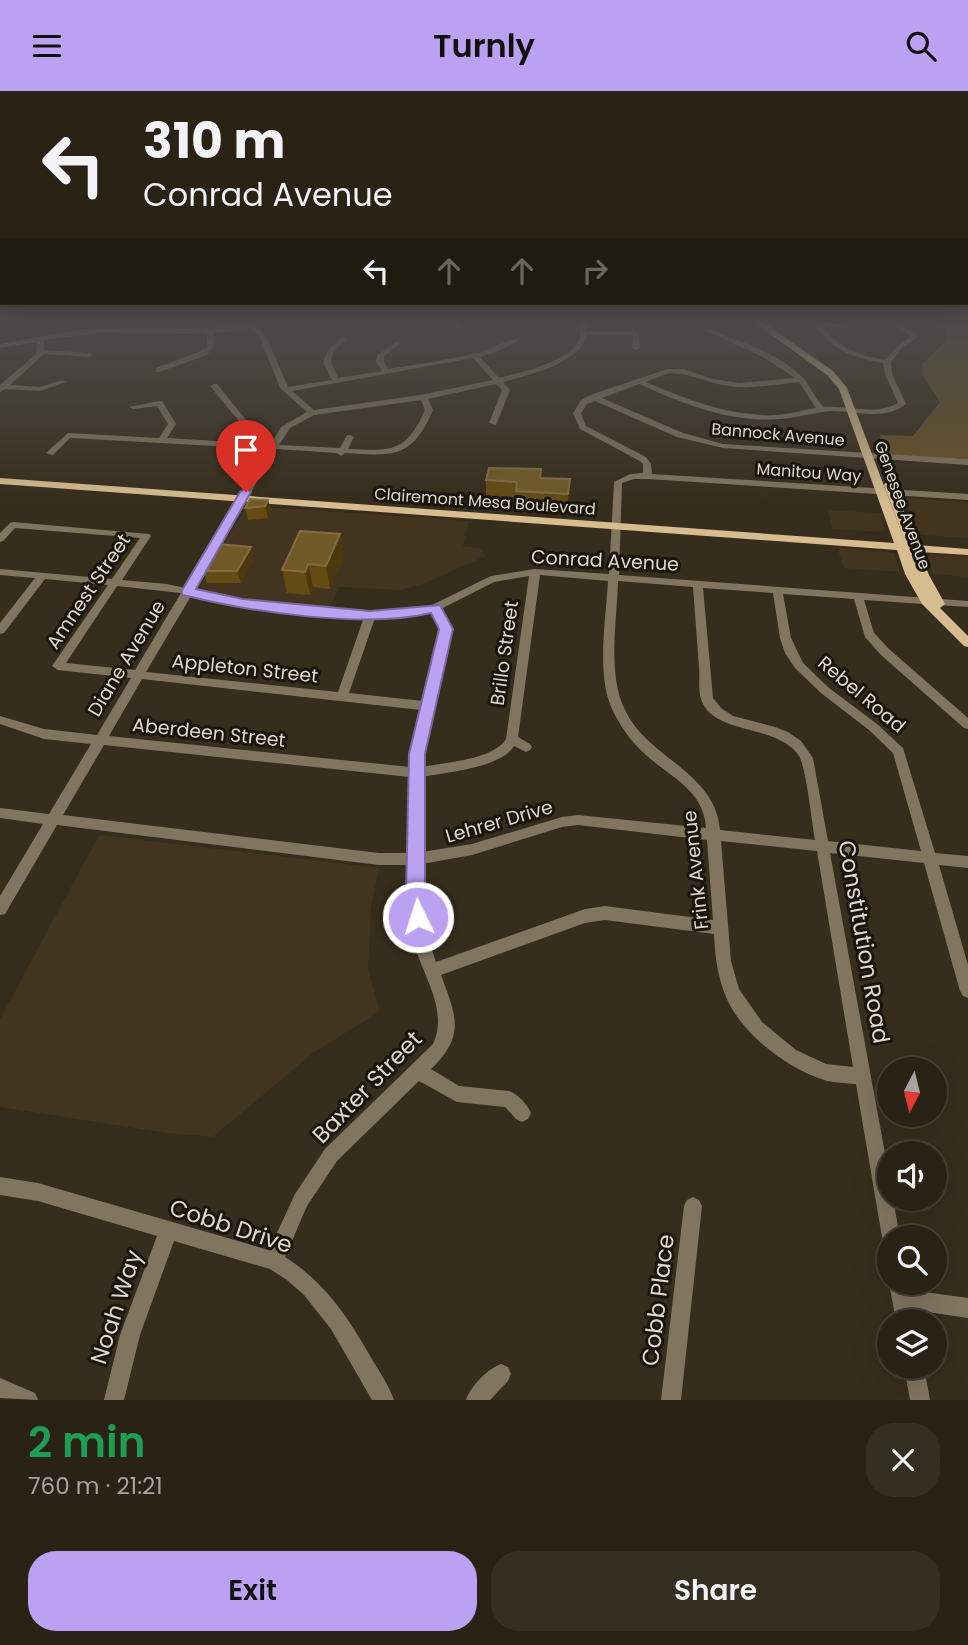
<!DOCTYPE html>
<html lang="en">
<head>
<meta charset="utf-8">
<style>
  :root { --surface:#292215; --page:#352f22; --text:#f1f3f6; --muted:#a5a4a0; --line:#453f34; --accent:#bca0f2 }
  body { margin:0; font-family:Poppins,sans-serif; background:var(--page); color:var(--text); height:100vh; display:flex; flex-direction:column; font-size:26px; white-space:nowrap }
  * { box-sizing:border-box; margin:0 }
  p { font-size:23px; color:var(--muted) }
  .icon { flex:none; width:38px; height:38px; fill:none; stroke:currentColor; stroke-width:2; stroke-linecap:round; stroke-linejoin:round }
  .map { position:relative; height:1309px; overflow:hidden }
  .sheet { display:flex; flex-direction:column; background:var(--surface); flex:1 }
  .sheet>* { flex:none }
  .top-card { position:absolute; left:0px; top:0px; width:970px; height:214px; box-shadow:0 7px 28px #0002,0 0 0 2px var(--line); background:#292215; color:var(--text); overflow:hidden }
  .needle { width:46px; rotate:187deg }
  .controls { position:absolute; left:877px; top:966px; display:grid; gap:14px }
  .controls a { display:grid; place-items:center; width:70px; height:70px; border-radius:50%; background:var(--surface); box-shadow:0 7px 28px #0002,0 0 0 2px var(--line); font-size:35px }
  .pin { position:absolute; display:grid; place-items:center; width:60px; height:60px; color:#fff; margin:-72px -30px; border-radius:50% 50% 50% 0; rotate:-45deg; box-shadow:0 0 7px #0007 }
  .pin .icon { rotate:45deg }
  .me { position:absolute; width:77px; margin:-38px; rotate:356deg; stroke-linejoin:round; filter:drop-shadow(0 0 5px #0008) }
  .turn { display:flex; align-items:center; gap:24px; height:147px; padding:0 28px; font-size:32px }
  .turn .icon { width:91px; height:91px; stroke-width:2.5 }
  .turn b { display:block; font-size:49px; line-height:60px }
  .lanes { display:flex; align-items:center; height:66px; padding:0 28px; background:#0003; justify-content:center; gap:35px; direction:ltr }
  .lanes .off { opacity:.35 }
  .round { display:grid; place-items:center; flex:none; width:74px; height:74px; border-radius:28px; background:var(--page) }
  .head { display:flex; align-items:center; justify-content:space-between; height:119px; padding:0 28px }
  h1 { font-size:42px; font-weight:600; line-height:52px; color:#1e9e55 }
  .primary-button { display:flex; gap:14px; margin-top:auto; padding:14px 28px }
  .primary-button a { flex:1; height:80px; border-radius:28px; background:var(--accent); color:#111; font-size:28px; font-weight:600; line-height:80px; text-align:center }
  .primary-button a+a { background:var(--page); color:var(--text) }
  header { display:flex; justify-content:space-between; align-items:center; height:91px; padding:0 28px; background:var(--accent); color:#111; font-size:32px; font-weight:600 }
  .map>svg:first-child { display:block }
  .built { fill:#42341e }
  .green { fill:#685025 }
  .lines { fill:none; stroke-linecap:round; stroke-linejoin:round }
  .minor { fill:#827560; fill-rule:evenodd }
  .major { fill:#d7bc8f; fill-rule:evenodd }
  .wall { fill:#644b13 }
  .shaded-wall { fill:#4d380e }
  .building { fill:#715a27; stroke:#826d41; stroke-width:2 }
  .route { fill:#bca0f2; stroke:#7a689d; stroke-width:2 }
  .labels { text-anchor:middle; stroke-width:6; stroke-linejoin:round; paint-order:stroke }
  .far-street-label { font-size:16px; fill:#ded7cd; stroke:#1a160e }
  .street-label { font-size:19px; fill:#ded7cd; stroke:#1a160e }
  .near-street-label { font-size:23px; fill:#ded7cd; stroke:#1a160e }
</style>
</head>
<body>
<header><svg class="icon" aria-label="menu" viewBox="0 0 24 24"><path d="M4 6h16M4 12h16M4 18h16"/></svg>Turnly<svg class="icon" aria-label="search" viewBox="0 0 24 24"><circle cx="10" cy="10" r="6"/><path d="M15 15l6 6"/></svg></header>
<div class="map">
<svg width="968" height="1309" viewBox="0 0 968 1309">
  <rect width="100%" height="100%" fill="#372d1c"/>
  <path class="built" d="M906,407L968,411V447L922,444L916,440Z
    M252,415L469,430L463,455L480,457L486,465L423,493L400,499L339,496L330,516L229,506L202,500L200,495L230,442L245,419Z
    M828,419L881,422L885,438L882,441L832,438Z
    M837,456L894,462L900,481L844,477Z
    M930,463L968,465V486L933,483L927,466Z
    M99,744L379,777L371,817L368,878L380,920L312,963L213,1046L167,1042L0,1016V928Z"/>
  <path class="green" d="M927,229H968V368L883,364L880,344L913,345L940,311L922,283L923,272L944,252L947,240Z"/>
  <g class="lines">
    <path class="minor" d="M264,229H275L257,235L266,245L288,296L332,289L323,271L328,259L343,246L346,248L333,261L331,271L338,287L382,280L376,271L377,264L397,251L399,252V254L384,265V271L388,278C418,273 448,269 477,262C491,259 505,248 518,248V250L496,261L480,266L499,287C520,282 561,272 575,256C581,248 581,238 580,229H586L587,240H631L639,243L640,257L636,259L632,257L633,244H587C580,273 528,284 503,291L510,299L496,334L489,332L502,299L496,293L428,308L433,319C412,368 393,365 345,362L341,365L337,362L276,358L194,499L243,510L389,522L432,514L491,485L535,478L609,483L614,391L630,383L643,382V373L640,370L580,338L573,322L581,309L590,304L668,278H683L713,288L739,292L795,287L763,266L706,240V238H710C740,251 776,261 800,284C810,293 814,307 824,316C848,314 876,325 898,312L885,283L883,272C849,266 831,259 812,229L849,234V236L847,237L822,235C838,257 860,264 885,269L898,255L911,245L886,229H894L919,245L902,257L891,271L892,283L906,313C885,330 857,320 833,320C815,321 797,327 779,328C730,332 684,313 639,293L602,307L683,342L723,353L968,368V374L723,357L677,346L595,310L587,313L581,322L586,335L646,366L651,373L652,383L968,403V409L648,388H634L622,392L619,484L968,510V516L864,509L874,542L889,558L968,627V638L964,637L881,564L865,546L854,508L783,503L791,547L803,572L829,597L877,633L903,657L935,762L968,765V777L939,774L968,874V907L963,905L960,900L924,772L830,762L889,1084V1108H893L900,1146H889V1155L884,1153L882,1146L856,993C845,992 834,992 824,989C785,977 738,940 724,901C717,882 715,863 714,843L605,829L585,832L441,884C456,925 466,944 431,978L459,995L509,1000C518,1003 527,1013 531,1022L528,1028L522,1031L516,1028L505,1016L457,1011L419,990L337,1070L307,1115L285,1166C326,1192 350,1229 373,1270C381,1283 389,1295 394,1309H372L331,1238L304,1204L287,1189L270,1178L174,1150L140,1244L124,1309H104L120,1244L157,1145L38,1110L0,1104V1086L38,1092L269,1159L295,1103L325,1058L433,953C449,919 422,883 413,850C407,826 408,798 408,774H379L57,734L5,823L0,824V805L43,733L0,727V717L49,723L91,653L44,648L0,633V625L44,638L97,644L131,587L58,579L52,575L108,494L45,488L4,542L0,543V532L35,487L0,484V478L112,488L140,447L15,437L3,450L0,451V442L10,432L13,431L149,443L151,445L122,489L167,493L185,497L268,358L70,347L53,364L46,362L68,342L159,347L168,333L157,315L133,318L129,316L159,310H162L176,333L167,347L232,351L243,335L210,295L214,293H217L251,335L240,351L271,353L281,336L307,321L280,297L260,246L251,237L214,242L213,256L207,264L159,281H156V277L201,260L207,255V243L101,242L44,249V259L89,262L93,264L89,266L44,263L10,294L40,296L62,289L66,291L40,300L5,298L0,301V294L36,263L37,251L0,257V253C34,247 68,239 102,238C157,235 211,244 264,229ZM473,267L493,289L420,304L314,319L292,300ZM669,282C693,282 714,295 738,296C758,297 779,293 799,291L816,317C803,319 791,323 778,324C731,326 688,309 646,291ZM421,309L425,319C406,362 391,360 348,358L354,346L350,344H347L340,357L279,354L290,337L314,324ZM540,484L608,490C606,526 597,579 610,613C618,633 631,651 647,665C672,687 704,700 706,737L578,724L562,726L472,753L422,761V686C447,681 501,677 514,655L526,661L530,659L532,656L530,653L518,646ZM529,485L506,648C493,669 446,671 423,676V663L451,538L441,518L494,491ZM618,490L693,496C695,523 697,549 699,576C700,586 698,599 701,608C713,645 777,632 799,665C806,676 812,732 815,749L720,739C715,680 648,668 625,619C607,582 617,531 618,490ZM117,495L181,502L135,579L66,572ZM703,497L773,502L780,547L785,562L795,577L821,602L869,639L893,662L921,760L828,750L813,667L801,650L788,641L775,636L733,625L721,617L713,607ZM191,505L243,516L364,526L338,601L146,581ZM432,521L441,538L423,610L349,602L375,527L389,528ZM142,588L421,619L411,663L410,676L109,645ZM104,654L410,686L409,762H379L63,724ZM578,734L707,749L713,829L605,815L585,818L436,871C424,839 422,807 422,773L472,764L562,736ZM721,750L817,760L853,976L826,973L796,959L762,931L739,898L731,870Z
      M454,229H460L459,237L454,236Z
      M693,1106L699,1109L702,1115L681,1309H661L684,1115L687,1109Z
      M889,1192H909L910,1199L968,1207V1227L914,1219L916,1230H896Z
      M501,1273L508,1276L511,1283L508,1290L490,1309H466C471,1295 487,1278 501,1273Z
      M904,1276H924L930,1309H910Z
      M0,1287L35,1302L38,1309L0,1307Z"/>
    <path class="major" d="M751,229H760L833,280L847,297L906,453L884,394L885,392L894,394L917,454L968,458V464L920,461L929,484L945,513L940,517L968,545V556L964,555L922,513L905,483L897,459L0,393V387L894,452L839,298L827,284Z"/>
  </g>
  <path class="wall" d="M541,378V387L570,388L567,418L515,415V406L486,404V389Z
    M268,409L271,420L268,427L248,429L245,417Z
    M340,443L343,466L330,498L313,496L310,504L287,502L282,479Z
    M254,467L241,492H207L203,480Z"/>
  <path class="shaded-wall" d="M268,409L271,420L268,427L265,415Z
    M340,443L343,466L330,498L326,475Z
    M251,456L254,467L241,492L237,480Z
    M308,473L313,496L310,504L305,481Z"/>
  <path class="building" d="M489,377L541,378L540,387L570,388L568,403L516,400L517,391L486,389Z
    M250,408L268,409L265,415L245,417Z
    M300,440L340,443L326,475L308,473L305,481L282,479Z
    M218,453L251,456L237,480H203Z"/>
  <linearGradient id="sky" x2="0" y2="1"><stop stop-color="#1e190f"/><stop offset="0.56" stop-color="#4d4c4b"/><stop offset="1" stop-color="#4d4c4b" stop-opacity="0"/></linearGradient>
  <rect width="968" height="412" fill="url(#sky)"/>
  <path class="route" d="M246,397L251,401L196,498L243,508L370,520L440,514L453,538L425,663V805L427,826L425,832L418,835L411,832L406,805L409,663L439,538L431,522C365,538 250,521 183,504L181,501L240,401Z"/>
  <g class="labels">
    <g class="far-street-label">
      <text transform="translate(778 343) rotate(5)" y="6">Bannock Avenue</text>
      <text transform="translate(809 381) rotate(4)" y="6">Manitou Way</text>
      <text transform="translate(485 410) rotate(4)" y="6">Clairemont Mesa Boulevard</text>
      <text transform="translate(903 414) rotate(70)" y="6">Genesee Avenue</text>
    </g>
    <g class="street-label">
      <text transform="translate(605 469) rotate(3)" y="7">Conrad Avenue</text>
      <text transform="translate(88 500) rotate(-56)" y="7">Amnest Street</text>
      <text transform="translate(504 562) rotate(-82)" y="7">Brillo Street</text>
      <text transform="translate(126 567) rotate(-59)" y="7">Diane Avenue</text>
      <text transform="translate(245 577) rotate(6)" y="7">Appleton Street</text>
      <text transform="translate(862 603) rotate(40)" y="7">Rebel Road</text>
      <text transform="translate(209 641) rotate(6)" y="7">Aberdeen Street</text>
      <text transform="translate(499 730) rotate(-16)" y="7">Lehrer Drive</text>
      <text transform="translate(695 779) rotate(-96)" y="7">Frink Avenue</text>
    </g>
    <g class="near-street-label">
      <text transform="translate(864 851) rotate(80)" y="8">Constitution Road</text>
      <text transform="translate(367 996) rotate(-46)" y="8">Baxter Street</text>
      <text transform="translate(231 1135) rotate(18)" y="8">Cobb Drive</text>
      <text transform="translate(658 1209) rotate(-83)" y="8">Cobb Place</text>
      <text transform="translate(116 1216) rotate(-72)" y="8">Noah Way</text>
    </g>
  </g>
</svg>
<div class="controls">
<a><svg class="needle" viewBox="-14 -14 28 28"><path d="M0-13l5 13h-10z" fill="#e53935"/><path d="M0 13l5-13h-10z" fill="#a5a4a0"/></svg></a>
<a><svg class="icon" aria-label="sound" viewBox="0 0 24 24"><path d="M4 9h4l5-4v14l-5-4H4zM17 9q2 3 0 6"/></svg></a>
<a><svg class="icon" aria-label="search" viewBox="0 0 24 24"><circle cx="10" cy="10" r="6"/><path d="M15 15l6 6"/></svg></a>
<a><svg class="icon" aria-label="layers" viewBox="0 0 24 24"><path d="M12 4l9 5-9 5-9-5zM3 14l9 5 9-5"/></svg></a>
</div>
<div class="pin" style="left:246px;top:401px;background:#d93025"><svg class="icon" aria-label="arrive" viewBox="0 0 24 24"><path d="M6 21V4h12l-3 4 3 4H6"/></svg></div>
<svg class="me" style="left:418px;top:826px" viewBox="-20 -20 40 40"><circle r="17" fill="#bca0f2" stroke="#fff" stroke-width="3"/><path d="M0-11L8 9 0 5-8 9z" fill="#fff"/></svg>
<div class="top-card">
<div class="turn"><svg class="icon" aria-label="left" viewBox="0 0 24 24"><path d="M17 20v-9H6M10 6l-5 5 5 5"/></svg><div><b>310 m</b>Conrad Avenue</div></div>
<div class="lanes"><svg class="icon" aria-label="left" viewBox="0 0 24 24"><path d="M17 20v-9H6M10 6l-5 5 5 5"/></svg><svg class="icon off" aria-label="ahead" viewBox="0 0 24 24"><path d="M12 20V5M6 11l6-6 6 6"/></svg><svg class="icon off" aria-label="ahead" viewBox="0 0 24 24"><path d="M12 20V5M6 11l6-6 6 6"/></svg><svg class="icon off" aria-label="right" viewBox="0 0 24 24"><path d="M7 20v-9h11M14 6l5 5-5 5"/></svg></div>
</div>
</div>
<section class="sheet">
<div class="head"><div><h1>2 min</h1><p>760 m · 21:21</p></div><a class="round"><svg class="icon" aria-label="close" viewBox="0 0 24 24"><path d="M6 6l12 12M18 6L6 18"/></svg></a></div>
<div class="primary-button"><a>Exit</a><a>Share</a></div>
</section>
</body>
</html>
